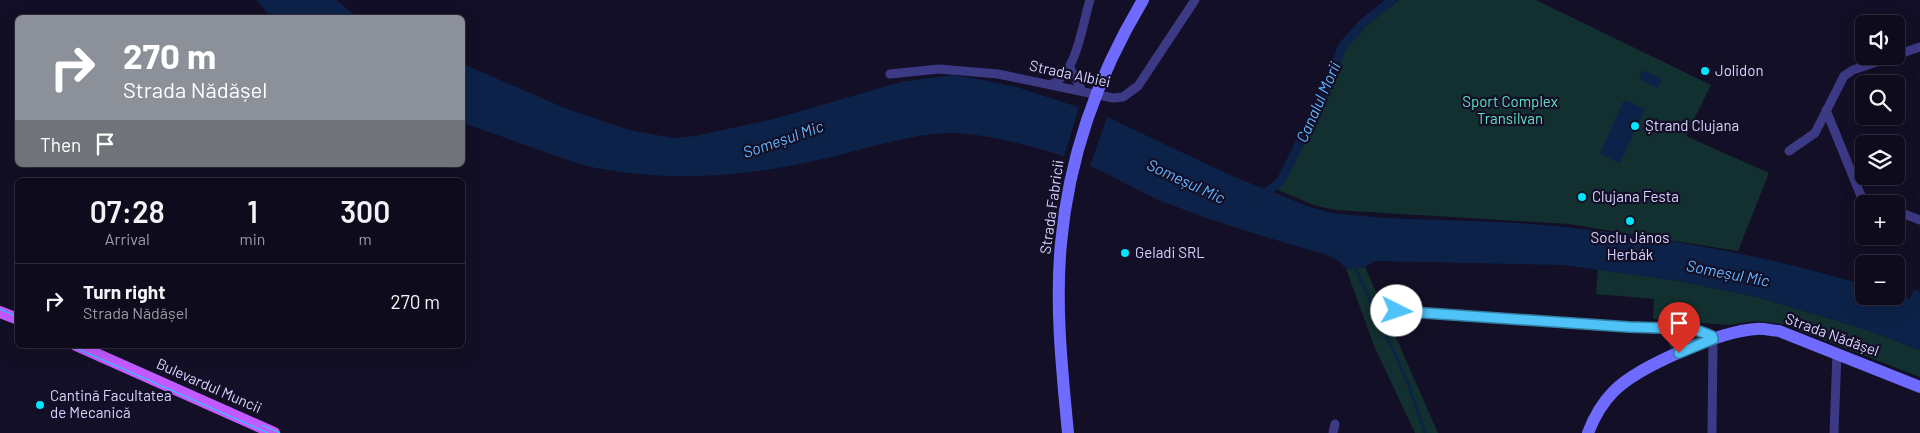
<!DOCTYPE html>
<html lang="en">
<head>
<meta charset="utf-8">
<style>
  :root { --surface:#0e0b1c; --page:#171425; --text:#f1f3f6; --muted:#9b9ba3; --line:#2e2b3b }
  body { margin:0; font-family:Barlow,sans-serif; background:var(--page); color:var(--text); height:100vh; display:flex; flex-direction:column; font-size:19px; white-space:nowrap }
  * { box-sizing:border-box; margin:0 }
  p { font-size:16px; color:var(--muted) }
  .icon { flex:none; width:28px; height:28px; fill:none; stroke:currentColor; stroke-width:2; stroke-linecap:round; stroke-linejoin:round }
  .map { position:relative; flex:1; overflow:hidden }
  .sheet { position:absolute; left:15px; top:178px; width:450px; height:170px; display:flex; flex-direction:column; background:var(--surface); border-radius:8px; box-shadow:0 5px 20px #0002,0 0 0 1px var(--line) }
  .sheet>* { flex:none }
  .banner { position:absolute; left:15px; top:15px; width:450px; height:152px; border-radius:8px; box-shadow:0 5px 20px #0002,0 0 0 1px var(--line); background:#8c9099; color:#fff; overflow:hidden }
  .buttons { position:absolute; left:1855px; top:15px; display:grid; gap:10px }
  .buttons a { display:grid; place-items:center; width:50px; height:50px; border-radius:8px; background:var(--surface); box-shadow:0 5px 20px #0002,0 0 0 1px var(--line); font-size:25px }
  .pin { position:absolute; display:grid; place-items:center; width:42px; height:42px; color:#fff; margin:-51px -21px; border-radius:50% 50% 50% 0; rotate:-45deg; box-shadow:0 0 5px #0007 }
  .pin .icon { rotate:45deg }
  .me { position:absolute; width:55px; margin:-28px; rotate:94deg; stroke-linejoin:round; filter:drop-shadow(0 0 4px #0008) }
  .turn { display:flex; align-items:center; gap:18px; height:105px; padding:0 25px; font-size:22px }
  .turn .icon { width:65px; height:65px; stroke-width:2.5 }
  .turn b { display:block; font-size:35px; line-height:42px }
  .then { display:flex; align-items:center; height:48px; padding:0 25px; background:#0003; gap:10px; font-size:19px }
  .eta { display:flex; justify-content:space-evenly; align-items:center; height:85px; text-align:center }
  .eta b { font-size:30px; font-weight:600; line-height:35px }
  ul { padding:0; list-style:none }
  li { display:flex; align-items:center; gap:15px; height:75px; padding:0 25px; border-top:1px solid var(--line) }
  li div { flex:1 }
  li b { display:block; font-size:19px }
  li em { font-style:normal }
  .map>svg:first-child { display:block }
  .green { fill:#12302f }
  .water { fill:#0c2248 }
  .pier { fill:#130f26 }
  .lines { fill:none; stroke-linecap:round; stroke-linejoin:round }
  .stream { stroke:#0c2248; stroke-width:2.5 }
  .canal { stroke:#0c2248; stroke-width:9 }
  .street { stroke:#3d3a85; stroke-width:9 }
  .secondary { stroke:#6f6bff; stroke-width:12 }
  .primary { stroke:#c25bff; stroke-width:12 }
  .tram { stroke:#00e5ff; stroke-width:1 }
  .route-casing { stroke:#337fa1; stroke-width:12 }
  .route { stroke:#4fc3f7; stroke-width:9 }
  .poi-dot { fill:#00e5ff; stroke:#130f26; stroke-width:2 }
  .labels { text-anchor:middle; stroke-width:4.5; stroke-linejoin:round; paint-order:stroke }
  .poi-label { font-size:15px; fill:#d9d4ff; stroke:#130f26; text-anchor:start }
  .street-label { font-size:15px; fill:#d9d4ff; stroke:#130f26 }
  .park-label { font-size:15px; fill:#5fe0c0; stroke:#130f26 }
  .water-label { font-size:16px; font-style:italic; fill:#62b6ff; stroke:#130f26 }
</style>
</head>
<body>
<div class="map">
<svg width="1920" height="433" viewBox="0 0 1920 433">
  <rect width="100%" height="100%" fill="#130f26"/>
  <path class="green" d="M1399,0H1536L1711,85L1686,136L1769,173L1738,251L1568,224L1335,210L1313,205L1278,190C1296,158 1312,124 1329,92C1337,78 1338,58 1348,45C1362,27 1380,14 1399,0Z
    M1365,267L1438,433H1415L1375,348L1346,269Z
    M1598,269L1679,281L1757,297L1864,329L1920,350V377L1782,324L1755,321L1728,325L1653,319L1654,299L1596,294Z
    M1668,331L1702,335L1703,337L1670,349Z"/>
  <path class="water" d="M257,0H336L358,17H271Z
    M463,64L567,109L629,130L673,138L695,136L773,119L901,82L952,75L978,79L1017,87L1105,116L1232,176L1310,207L1333,213C1395,221 1457,219 1518,223C1632,231 1755,252 1864,285V296L1896,295L1910,299L1914,289L1920,292V350L1864,329L1757,297L1679,281L1563,265L1375,261L1365,267L1346,269L1339,261L1324,254C1269,238 1213,222 1159,200C1135,190 1114,176 1090,166C1053,151 995,135 955,133C916,132 862,150 823,159C740,178 665,183 582,165L463,123Z
    M1643,70L1662,79L1658,88L1639,79Z
    M1624,100L1645,109L1620,163L1600,154Z"/>
  <path class="pier" d="M1079,107L1107,117L1090,166L1064,157Z"/>
  <g class="lines">
    <path class="stream" d="M1355,267L1408,383L1425,433"/>
    <path class="canal" d="M1259,198L1280,182L1284,175L1325,92L1342,47L1362,24L1392,0"/>
    <path class="street" d="M1896,55L1920,47
      M1070,68L1082,91
      M890,74L939,69L998,74L1113,98L1123,97L1138,86L1195,0
      M1052,84C1077,73 1082,25 1090,0
      M1826,110L1861,196L1874,204
      M1789,151L1815,133L1844,76L1853,70L1894,56
      M1896,211L1920,220
      M1397,311L1703,331L1709,333L1713,339L1712,433
      M1333,433L1335,424
      M1834,433L1837,353"/>
    <path class="secondary" d="M1068,433C1062,370 1055,306 1061,243C1069,156 1098,75 1143,0
      M1588,433C1594,417 1602,403 1614,391C1639,366 1721,331 1756,329C1764,328 1772,331 1779,331L1920,387"/>
    <path class="primary" d="M0,312L18,319
      M76,345L274,433"/>
    <path class="tram" d="M0,309L18,317
      M69,345L268,433
      M262,425L280,433"/>
  </g>
  <g class="lines">
    <defs>
      <path id="route" d="M1397,311L1629,327L1694,329L1712,336L1713,339L1679,353"/>
    </defs>
    <use href="#route" class="route-casing"/>
    <use href="#route" class="route"/>
  </g>
  <g class="poi-dot">
    <circle cx="1705" cy="71" r="5"/>
    <circle cx="1635" cy="126" r="5"/>
    <circle cx="1582" cy="197" r="5"/>
    <circle cx="1630" cy="221" r="5"/>
    <circle cx="1125" cy="253" r="5"/>
    <circle cx="40" cy="405" r="5"/>
  </g>
  <g class="labels">
    <g class="poi-label">
      <text x="1715" y="76">Jolidon</text>
      <text x="1645" y="131">Ștrand Clujana</text>
      <text x="1592" y="202">Clujana Festa</text>
      <text x="1630" y="243" text-anchor="middle">Soclu János<tspan x="1630" dy="17">Herbák</tspan></text>
      <text x="1135" y="258">Geladi SRL</text>
      <text x="50" y="401">Cantină Facultatea<tspan x="50" dy="17">de Mecanică</tspan></text>
    </g>
    <g class="street-label">
      <text transform="translate(1070 74) rotate(12)" y="5">Strada Albiei</text>
      <text transform="translate(1052 207) rotate(-82)" y="5">Strada Fabricii</text>
      <text transform="translate(1832 335) rotate(20)" y="5">Strada Nădășel</text>
      <text transform="translate(209 386) rotate(24)" y="5">Bulevardul Muncii</text>
    </g>
    <g class="park-label">
      <text x="1510" y="107">Sport Complex<tspan x="1510" dy="17">Transilvan</tspan></text>
    </g>
    <g class="water-label">
      <text transform="translate(1318 102) rotate(-66)" y="6">Canalul Morii</text>
      <text transform="translate(783 139) rotate(-19)" y="6">Someșul Mic</text>
      <text transform="translate(1186 181) rotate(25)" y="6">Someșul Mic</text>
      <text transform="translate(1728 273) rotate(11)" y="6">Someșul Mic</text>
    </g>
  </g>
</svg>
<div class="buttons">
<a><svg class="icon" aria-label="sound" viewBox="0 0 24 24"><path d="M4 9h4l5-4v14l-5-4H4zM17 9q2 3 0 6"/></svg></a>
<a><svg class="icon" aria-label="search" viewBox="0 0 24 24"><circle cx="10" cy="10" r="6"/><path d="M15 15l6 6"/></svg></a>
<a><svg class="icon" aria-label="layers" viewBox="0 0 24 24"><path d="M12 4l9 5-9 5-9-5zM3 14l9 5 9-5"/></svg></a>
<a>+</a>
<a>−</a>
</div>
<div class="pin" style="left:1679px;top:353px;background:#d93025"><svg class="icon" aria-label="arrive" viewBox="0 0 24 24"><path d="M6 21V4h12l-3 4 3 4H6"/></svg></div>
<svg class="me" style="left:1397px;top:311px" viewBox="-20 -20 40 40"><circle r="19" fill="#fff"/><path d="M0-13L10 11 0 6-10 11z" fill="#4fc3f7"/></svg>
<div class="banner">
<div class="turn"><svg class="icon" aria-label="right" viewBox="0 0 24 24"><path d="M7 20v-9h11M14 6l5 5-5 5"/></svg><div><b>270 m</b>Strada Nădășel</div></div>
<div class="then">Then<svg class="icon" aria-label="arrive" viewBox="0 0 24 24"><path d="M6 21V4h12l-3 4 3 4H6"/></svg></div>
</div>
<section class="sheet">
<div class="eta">
<div><b>07:28</b><p>Arrival</p></div>
<div><b>1</b><p>min</p></div>
<div><b>300</b><p>m</p></div>
</div>
<ul>
<li><svg class="icon" aria-label="right" viewBox="0 0 24 24"><path d="M7 20v-9h11M14 6l5 5-5 5"/></svg><div><b>Turn right</b><p>Strada Nădășel</p></div><em>270 m</em></li>
</ul>
</section>
</div>
</body>
</html>
